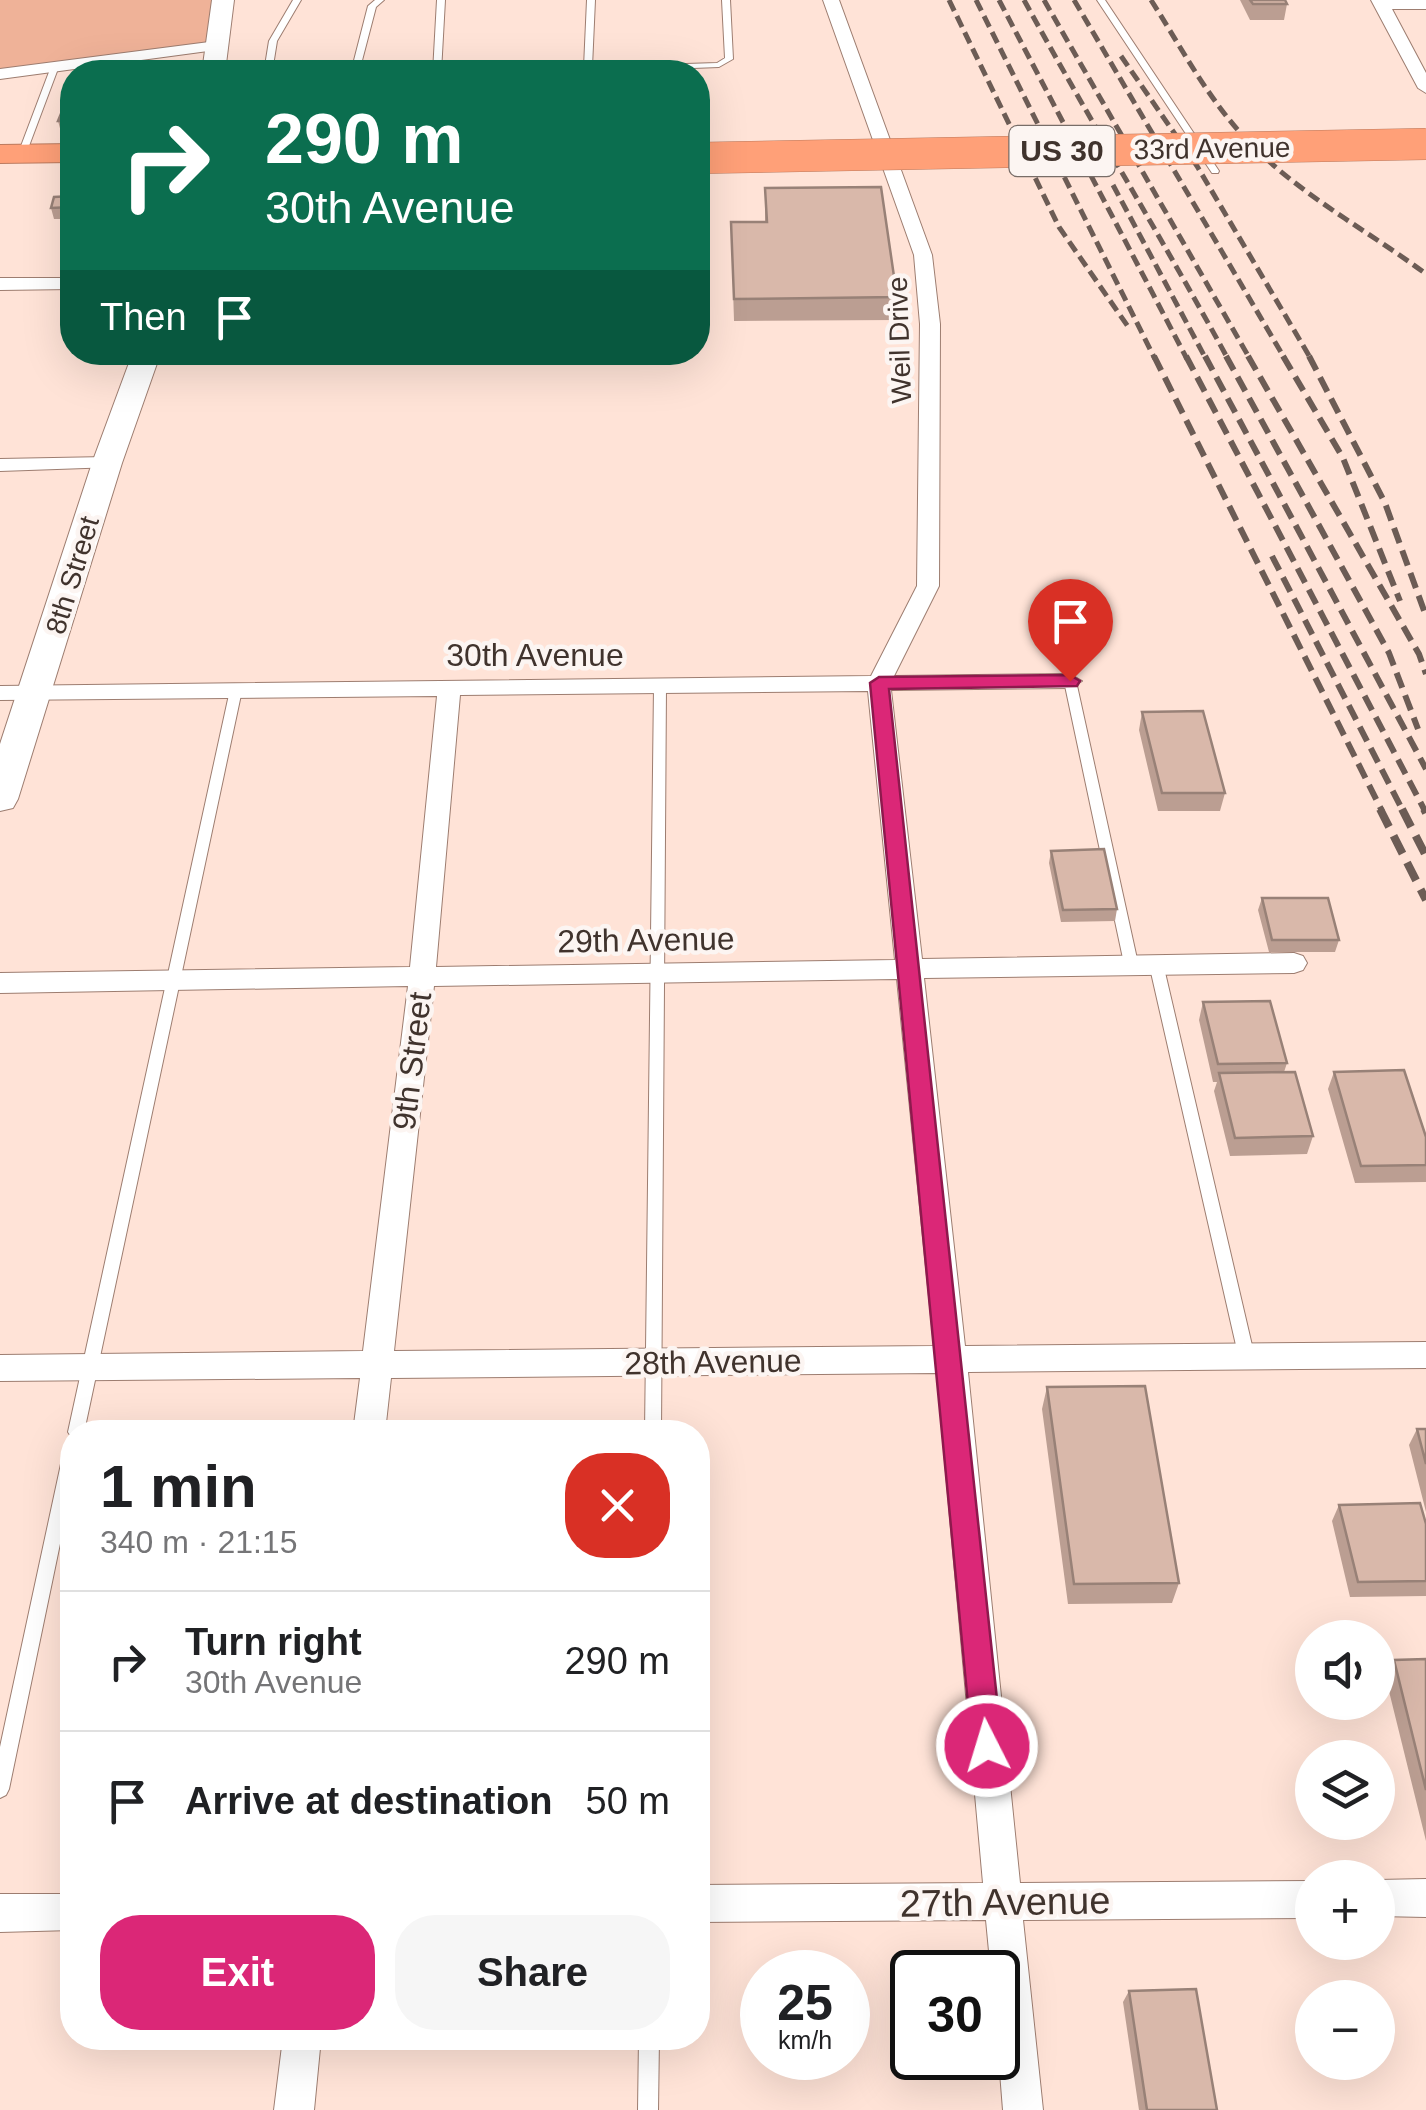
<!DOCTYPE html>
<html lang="en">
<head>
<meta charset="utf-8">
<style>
  :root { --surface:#fff; --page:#f6f6f6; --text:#202124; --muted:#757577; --line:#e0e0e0; --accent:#db2777 }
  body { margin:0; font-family:Helvetica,sans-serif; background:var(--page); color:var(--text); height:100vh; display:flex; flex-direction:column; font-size:38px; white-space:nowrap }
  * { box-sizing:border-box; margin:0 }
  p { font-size:32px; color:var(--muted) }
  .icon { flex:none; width:55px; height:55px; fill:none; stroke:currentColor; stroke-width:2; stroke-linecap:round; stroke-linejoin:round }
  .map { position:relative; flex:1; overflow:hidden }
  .details { position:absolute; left:60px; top:1420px; width:650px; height:630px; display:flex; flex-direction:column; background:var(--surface); border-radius:40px; box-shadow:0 10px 40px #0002 }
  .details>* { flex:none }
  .hud { position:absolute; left:60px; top:60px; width:650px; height:305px; border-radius:40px; box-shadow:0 10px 40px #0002; background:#0b6e4f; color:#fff; overflow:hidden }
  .buttons { position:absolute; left:1295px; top:1620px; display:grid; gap:20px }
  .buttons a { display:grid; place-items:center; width:100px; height:100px; border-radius:50%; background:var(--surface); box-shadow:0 10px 40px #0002; font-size:50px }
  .speed { position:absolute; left:740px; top:1950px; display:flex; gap:20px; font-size:50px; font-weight:700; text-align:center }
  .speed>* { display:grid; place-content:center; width:130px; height:130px; border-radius:50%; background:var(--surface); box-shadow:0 10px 40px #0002; line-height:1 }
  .speed small { font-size:25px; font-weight:400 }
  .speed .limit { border:5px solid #111; border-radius:15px; background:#fff; color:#111 }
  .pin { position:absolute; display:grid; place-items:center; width:85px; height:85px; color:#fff; margin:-102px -42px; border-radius:50% 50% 50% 0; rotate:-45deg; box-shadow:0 0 10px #0007 }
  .pin .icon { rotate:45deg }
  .me { position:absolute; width:110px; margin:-55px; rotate:355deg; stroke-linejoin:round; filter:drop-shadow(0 0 8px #0008) }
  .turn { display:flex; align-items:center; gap:35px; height:210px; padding:0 40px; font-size:45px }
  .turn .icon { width:130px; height:130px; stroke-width:2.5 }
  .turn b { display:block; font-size:70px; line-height:85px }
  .then { display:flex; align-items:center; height:95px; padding:0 40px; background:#0003; gap:20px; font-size:38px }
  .round { display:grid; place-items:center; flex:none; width:105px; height:105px; border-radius:40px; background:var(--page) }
  .overview { display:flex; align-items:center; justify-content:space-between; height:170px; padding:0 40px }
  h1 { font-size:60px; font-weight:800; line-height:75px }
  .button { display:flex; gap:20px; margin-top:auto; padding:20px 40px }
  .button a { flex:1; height:115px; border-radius:40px; background:var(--accent); color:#fff; font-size:40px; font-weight:800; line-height:115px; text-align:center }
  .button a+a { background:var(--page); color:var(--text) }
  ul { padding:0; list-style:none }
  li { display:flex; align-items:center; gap:30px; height:140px; padding:0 40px; border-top:2px solid var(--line) }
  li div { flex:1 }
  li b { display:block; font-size:38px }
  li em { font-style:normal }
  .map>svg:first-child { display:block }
  .green { fill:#efb298 }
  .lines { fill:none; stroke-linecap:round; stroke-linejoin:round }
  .lane-casing { stroke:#9d7d70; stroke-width:2 }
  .street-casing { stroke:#9d7d70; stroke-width:2 }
  .secondary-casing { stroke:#9d7d70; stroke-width:2 }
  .highway-casing { stroke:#bc7a5e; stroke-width:2 }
  .lane { fill:#fff; fill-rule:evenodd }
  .street { fill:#fff; fill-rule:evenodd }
  .secondary { fill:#fff; fill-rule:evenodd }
  .highway { fill:#ffa078; fill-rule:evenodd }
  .rail-far2 { stroke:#6c5c55; stroke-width:5; stroke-dasharray:12 6; stroke-linecap:butt }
  .rail-far1 { stroke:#6c5c55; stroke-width:6; stroke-dasharray:16 8; stroke-linecap:butt }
  .rail { stroke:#6c5c55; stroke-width:8; stroke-dasharray:20 10; stroke-linecap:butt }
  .highway-bridge-casing { stroke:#bc7a5e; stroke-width:32; stroke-linecap:butt }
  .highway-bridge { stroke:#ffa078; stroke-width:31 }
  .wall { fill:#bb9e92 }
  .building { fill:#d9b8aa; stroke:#988177; stroke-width:2.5 }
  .route { fill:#db2777; stroke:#8e194d; stroke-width:2.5 }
  .labels { text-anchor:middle; stroke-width:9; stroke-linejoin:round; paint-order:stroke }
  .far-street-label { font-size:28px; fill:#40332d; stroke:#fcf5f2 }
  .shield { fill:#fcf5f2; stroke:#786d68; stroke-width:2.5 }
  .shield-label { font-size:30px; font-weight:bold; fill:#40332d }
  .street-label { font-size:32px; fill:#40332d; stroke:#fcf5f2 }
  .near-street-label { font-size:38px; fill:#40332d; stroke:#fcf5f2 }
</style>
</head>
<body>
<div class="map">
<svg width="1426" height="2110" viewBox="0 0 1426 2110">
  <rect width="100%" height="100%" fill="#ffe3d7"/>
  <path class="green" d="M0,0H223L217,46L0,74Z"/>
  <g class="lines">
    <defs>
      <path id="lane" d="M293,0H301L277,41L272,72H264L269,41Z
        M375,0H384L376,7L359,72H351L368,6Z
        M437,0H445L441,72H433Z
        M587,0H595L592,67L717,63L725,58L722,0H730L733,59L719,67L588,72H495L499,70L584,67Z
        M1097,0H1105L1219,171L1218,173H1212Z
        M52,64L59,66L26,154L19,156L18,154Z
        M1070,677L1076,681L1139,968L1132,973L1125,968L1064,681Z
        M660,683L666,687L661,1432H645L654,687Z
        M236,686L242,690L84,1432H72V1438L68,1432L230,690Z
        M1157,963L1164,968L1254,1354L1251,1359L1246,1361L1241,1359L1238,1354L1150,968Z
        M72,1443V1486L9,1789L6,1795L0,1798V1747L64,1450L66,1445Z
        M639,2038H659L658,2110H638Z"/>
      <path id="street" d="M823,0H839L932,255L940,324L939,586L894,676L1070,674L1082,681L1070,688L891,690L922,959L1294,953L1303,956L1307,963L1303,970L1294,973L924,978L965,1346L1426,1342V1368L968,1372L1020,1883L1312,1881V1918L1023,1920L1043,2110H1003L998,2047V1972H991L986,1920L698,1922V1885L983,1883L937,1373L391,1378L385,1432H353L360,1378L0,1381V1355L363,1351L408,986L0,993V973L410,967L437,696L0,700V686L871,676L917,586L920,324L914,255ZM868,691L895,960L436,967L460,695ZM897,979L934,1346L394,1351L434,986Z
        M1371,0H1426V9H1392L1426,73V93L1418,88Z
        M217,41L225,46L223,49L0,79V69Z
        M0,278H72V289L0,290Z
        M107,457L117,463L114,467L0,471V459Z
        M1426,1879V1917L1378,1916V1880Z
        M0,1894H72V1930L0,1932Z
        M283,2038H321L314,2110H274Z"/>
      <path id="secondary" d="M212,0H234L225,72H202Z
        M133,352H161L122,463L18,799L13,808L0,811V744L92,463Z"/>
      <path id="highway" d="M72,144V162L0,163V145Z"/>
    </defs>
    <use href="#lane" class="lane-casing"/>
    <use href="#street" class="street-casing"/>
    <use href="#secondary" class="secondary-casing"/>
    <use href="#highway" class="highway-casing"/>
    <use href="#lane" class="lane"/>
    <use href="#street" class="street"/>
    <use href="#secondary" class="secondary"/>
    <use href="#highway" class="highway"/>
    <path class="rail-far2" d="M949,0L1059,227L1129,328
      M976,0L1155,359
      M999,0L1187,359
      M1024,0C1090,121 1162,238 1228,359
      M1044,0L1250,359
      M1074,0L1285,359
      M1151,0C1181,47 1208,99 1247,140C1298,194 1367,230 1426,274
      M1121,56L1197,166L1311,359
      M1113,185L1206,359"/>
    <path class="rail-far1" d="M1154,356L1382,811
      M1186,356L1425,811
      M1205,356L1426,769
      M1226,356L1389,653L1418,729
      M1248,356L1419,654L1426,674
      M1283,356L1343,458L1400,601
      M1309,356L1385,503L1426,616
      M1272,556L1403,811"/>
    <path class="rail" d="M1380,809L1426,900
      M1402,809L1426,856
      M1424,809L1426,813"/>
    <defs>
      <path id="highway-bridge" d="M698,158L1426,144"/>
    </defs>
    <use href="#highway-bridge" class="highway-bridge-casing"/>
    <use href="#highway-bridge" class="highway-bridge"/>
  </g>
  <path class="wall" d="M1240,0H1285L1287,4L1284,20H1250Z
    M72,92V132H61L58,121Z
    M765,188L897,297L896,320L734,321L731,222H765Z
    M72,196V219H54L51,208Z
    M1142,712L1225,793L1220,811H1158L1139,730Z
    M1051,851L1117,909L1115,921L1061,922L1049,863Z
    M1262,898L1339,940L1335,952H1269L1258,910Z
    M1203,1002L1287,1063L1284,1072L1313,1136L1307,1154L1230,1156L1214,1091L1217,1082H1213L1199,1020Z
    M1334,1072L1426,1137V1182L1355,1183L1328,1089Z
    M1047,1387L1179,1583L1172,1603L1068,1604L1042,1409Z
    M1417,1429H1426V1512L1409,1445Z
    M1339,1505L1426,1524V1596L1350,1597L1332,1521Z
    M1426,1659V1841L1385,1675L1394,1660Z
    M1129,1991L1217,2110H1139L1123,2002Z"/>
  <path class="building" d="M1250,0H1285L1287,4H1253Z
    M70,92H72V121H58Z
    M881,187L897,297L734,299L731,222H767L765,188Z
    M72,196V207L51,208L54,197Z
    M1203,711L1225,793H1162L1142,712Z
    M1104,849L1117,909L1063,910L1051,851Z
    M1262,898H1328L1339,940H1272Z
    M1270,1001L1287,1063L1218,1064L1203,1002Z
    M1404,1070L1426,1137V1165L1361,1166L1334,1072Z
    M1295,1072L1313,1136L1235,1138L1219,1073Z
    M1145,1386L1179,1583L1074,1584L1047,1387Z
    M1417,1429H1426V1464Z
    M1420,1503L1426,1524V1581L1358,1582L1339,1505Z
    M1426,1659V1790L1394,1660Z
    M1196,1989L1217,2110H1147L1129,1991Z"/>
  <path class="route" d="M1070,675L1080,681L1077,686L889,689L1002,1746L997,1757L987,1761L977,1757L972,1746L870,683L879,677Z"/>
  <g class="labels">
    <g class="far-street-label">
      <text transform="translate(1212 148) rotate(-1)" y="10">33rd Avenue</text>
      <text transform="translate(899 340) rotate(-92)" y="10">Weil Drive</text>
      <text transform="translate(72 575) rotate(-73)" y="10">8th Street</text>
    </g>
    <rect class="shield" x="1009.5" y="126" width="105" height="50" rx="8"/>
    <g class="shield-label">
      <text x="1062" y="161">US 30</text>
    </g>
    <g class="street-label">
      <text x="535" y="666">30th Avenue</text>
      <text transform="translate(646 940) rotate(-1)" y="11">29th Avenue</text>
      <text transform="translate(412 1061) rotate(-83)" y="11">9th Street</text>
      <text transform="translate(713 1362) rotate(-1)" y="11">28th Avenue</text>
    </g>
    <g class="near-street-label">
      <text transform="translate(1005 1902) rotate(-1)" y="13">27th Avenue</text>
    </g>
  </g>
</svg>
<div class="buttons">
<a><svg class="icon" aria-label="sound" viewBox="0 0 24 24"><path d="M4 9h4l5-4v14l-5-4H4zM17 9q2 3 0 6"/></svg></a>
<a><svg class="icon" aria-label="layers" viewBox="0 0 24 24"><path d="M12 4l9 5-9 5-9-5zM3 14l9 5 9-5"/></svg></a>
<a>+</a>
<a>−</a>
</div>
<div class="speed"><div>25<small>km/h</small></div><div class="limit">30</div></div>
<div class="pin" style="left:1070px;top:681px;background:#d93025"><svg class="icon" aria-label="arrive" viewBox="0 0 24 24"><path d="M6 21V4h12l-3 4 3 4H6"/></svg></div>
<svg class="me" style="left:987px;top:1746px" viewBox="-20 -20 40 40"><circle r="17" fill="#db2777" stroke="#fff" stroke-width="3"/><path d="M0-11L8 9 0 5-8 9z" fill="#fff"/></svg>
<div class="hud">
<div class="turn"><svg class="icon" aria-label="right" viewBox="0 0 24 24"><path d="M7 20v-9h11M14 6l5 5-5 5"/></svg><div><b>290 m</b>30th Avenue</div></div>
<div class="then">Then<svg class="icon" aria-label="arrive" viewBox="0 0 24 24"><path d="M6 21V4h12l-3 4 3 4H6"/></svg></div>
</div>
<section class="details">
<div class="overview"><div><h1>1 min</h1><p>340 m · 21:15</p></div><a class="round" style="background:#d93025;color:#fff"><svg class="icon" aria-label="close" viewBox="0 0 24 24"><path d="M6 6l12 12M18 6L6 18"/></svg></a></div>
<ul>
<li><svg class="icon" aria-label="right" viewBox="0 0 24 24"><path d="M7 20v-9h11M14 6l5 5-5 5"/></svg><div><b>Turn right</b><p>30th Avenue</p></div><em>290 m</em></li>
<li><svg class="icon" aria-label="arrive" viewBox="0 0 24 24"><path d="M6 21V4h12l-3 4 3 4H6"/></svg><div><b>Arrive at destination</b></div><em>50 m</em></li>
</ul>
<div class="button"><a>Exit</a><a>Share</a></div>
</section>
</div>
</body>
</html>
